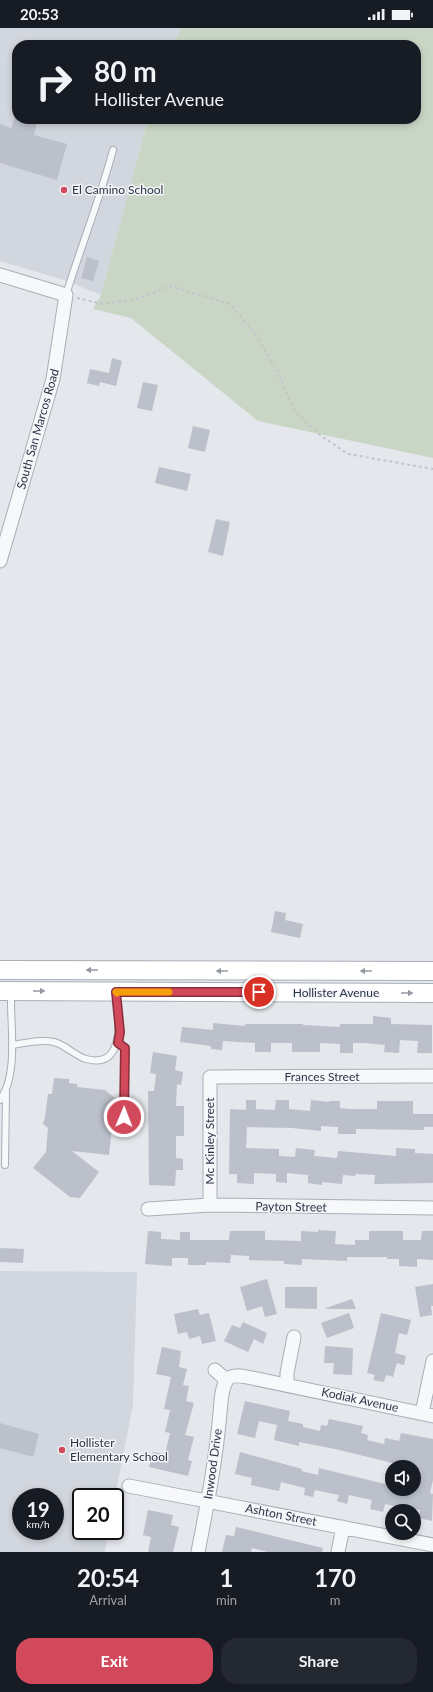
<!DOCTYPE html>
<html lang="en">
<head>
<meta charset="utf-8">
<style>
  :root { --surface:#171b24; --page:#242831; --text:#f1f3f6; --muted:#9ea1a6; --accent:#d1495b }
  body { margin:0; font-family:Lato,sans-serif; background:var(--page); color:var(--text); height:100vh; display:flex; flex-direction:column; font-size:15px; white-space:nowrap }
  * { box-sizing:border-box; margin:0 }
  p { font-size:13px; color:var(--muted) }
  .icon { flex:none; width:22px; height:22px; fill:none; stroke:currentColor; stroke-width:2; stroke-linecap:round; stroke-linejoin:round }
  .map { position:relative; height:1524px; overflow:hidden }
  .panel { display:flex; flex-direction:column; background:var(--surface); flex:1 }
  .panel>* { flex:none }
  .banner { position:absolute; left:12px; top:12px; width:409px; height:84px; border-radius:16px; box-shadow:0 2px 6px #0003; background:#171b24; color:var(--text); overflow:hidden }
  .buttons { position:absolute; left:385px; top:1432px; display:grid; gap:8px }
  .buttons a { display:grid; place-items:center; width:36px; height:36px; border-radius:50%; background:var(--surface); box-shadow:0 2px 6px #0003; font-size:20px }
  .speed { position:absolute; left:12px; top:1460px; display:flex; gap:8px; font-size:20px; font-weight:700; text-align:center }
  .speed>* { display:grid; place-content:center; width:52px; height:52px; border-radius:50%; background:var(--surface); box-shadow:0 2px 6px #0003; line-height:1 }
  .speed small { font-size:10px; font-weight:400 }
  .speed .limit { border:2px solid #111; border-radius:6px; background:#fff; color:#111 }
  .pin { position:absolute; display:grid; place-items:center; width:34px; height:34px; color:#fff; margin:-17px; border:2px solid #fff; border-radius:50%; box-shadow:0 1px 4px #0007 }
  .me { position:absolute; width:44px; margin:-22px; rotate:1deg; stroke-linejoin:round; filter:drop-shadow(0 0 3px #0008) }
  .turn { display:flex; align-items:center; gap:14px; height:84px; padding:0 16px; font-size:18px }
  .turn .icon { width:52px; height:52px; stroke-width:2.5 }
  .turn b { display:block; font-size:28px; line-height:34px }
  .eta { display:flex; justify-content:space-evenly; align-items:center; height:68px; text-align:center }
  .eta b { font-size:24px; font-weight:700; line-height:28px }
  .cta { display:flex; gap:8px; margin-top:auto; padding:8px 16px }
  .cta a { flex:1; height:46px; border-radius:16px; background:var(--accent); color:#fff; font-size:16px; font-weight:700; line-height:46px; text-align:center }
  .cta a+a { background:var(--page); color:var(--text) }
  .status { display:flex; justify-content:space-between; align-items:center; height:28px; padding:0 20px; background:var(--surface); direction:ltr }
  .status svg { height:11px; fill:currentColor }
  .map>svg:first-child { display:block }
  .built { fill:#d2d6de; fill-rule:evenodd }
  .green { fill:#c9d6c5 }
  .building { fill:#bbc0ca }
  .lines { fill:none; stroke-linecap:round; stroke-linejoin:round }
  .service-casing { stroke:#a9aeb7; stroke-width:8 }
  .minor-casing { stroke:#a9aeb7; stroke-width:15 }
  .secondary-casing { stroke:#a9aeb7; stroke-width:20 }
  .path { stroke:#c2c5cb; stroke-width:2; stroke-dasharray:3 3; stroke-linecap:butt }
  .service { stroke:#f7f8fa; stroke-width:6 }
  .minor { stroke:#f7f8fa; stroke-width:13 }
  .secondary { stroke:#fff; stroke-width:18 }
  .oneway { fill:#959aa2 }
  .route-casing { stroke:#882f3b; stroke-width:10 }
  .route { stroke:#d1495b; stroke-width:7 }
  .slow { stroke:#f59e0b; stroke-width:7 }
  .poi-dot { fill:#d1495b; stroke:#f4f6f9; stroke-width:1.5 }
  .labels { text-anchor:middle; stroke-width:3; stroke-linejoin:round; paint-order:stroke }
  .poi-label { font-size:12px; fill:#2b3445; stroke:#f4f6f9; text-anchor:start }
  .street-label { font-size:12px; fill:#2b3445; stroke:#f4f6f9 }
</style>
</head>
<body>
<div class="status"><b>20:53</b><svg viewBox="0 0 49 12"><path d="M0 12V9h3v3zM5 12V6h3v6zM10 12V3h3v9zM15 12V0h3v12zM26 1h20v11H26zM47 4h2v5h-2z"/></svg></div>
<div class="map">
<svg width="433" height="1524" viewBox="0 0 433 1524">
  <rect width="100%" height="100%" fill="#e4e7ec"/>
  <path class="built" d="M0,0H181L173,17H17V91H148L101,267L64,252L0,233Z
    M0,1243L137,1244L133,1376L115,1469H81V1503H108L105,1524H0ZM21,1469H55V1503H21Z"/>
  <path class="green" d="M181,0H433V430L258,393L131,290L93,281L101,267L148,91H416V17H173Z"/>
  <path class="building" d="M15,88L17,91L37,95L34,107L67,116L57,152L0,135V96L11,100Z
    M87,229L99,233L93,253L81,250Z
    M112,330L122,333L116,358L100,354L99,358L87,355L90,341L109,345Z
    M143,354L158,357L152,383L137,380Z
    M193,398L210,402L205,424L188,420Z
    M159,439L191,446L187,463L155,455Z
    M216,491L230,494L223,528L208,524Z
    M275,883L286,885L285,892L303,896L300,910L271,904Z
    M373,988L391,990V996L432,997V1025H417L418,1013L400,1012L399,1025L384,1024L385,1017L366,1015H353V1025H340V1016L320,1015V1024H292V1015H271V1024H255V1015L223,1013L222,1022L211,1021V1018L180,1014L182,999L213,1002V995L245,998V996H303V997L340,999V996H373Z
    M153,1024L177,1028L175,1042L183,1044L181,1057L177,1056L176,1078H184V1108H176V1130L183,1131V1142H176L175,1158L149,1157L148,1063H154L156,1046L150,1045Z
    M54,1050L69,1051V1055L77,1056V1059L105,1062L115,1070L109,1127L72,1123L99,1144L80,1170L70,1169L33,1140L46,1124L48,1100L43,1096L45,1089L48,1066H52Z
    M246,1072H256V1081L275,1082L276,1072H289V1081L310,1083L311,1072L329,1074V1073H340V1080L348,1081H377V1073H413V1086H433V1099H424V1102L356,1101V1106H338V1099L321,1098V1103L292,1100L247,1099L246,1120L279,1121V1128L295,1129L296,1120L315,1122L314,1128L337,1130L338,1123L396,1128V1120L415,1121V1125L433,1126V1155L374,1156L375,1147L356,1146L355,1148L343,1147L342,1156L322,1154V1157L308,1155V1147L287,1145V1155L276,1154V1146L254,1145V1156L237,1155V1146H229L230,1081L246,1082Z
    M318,1202L336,1203L335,1216L355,1217V1212H369V1203H403V1212H421L422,1203H433V1232L417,1231V1239L399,1238V1231H387V1229H347V1233L302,1231V1237L284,1236V1233L249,1232V1228L231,1227L230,1235L206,1234V1237H188V1230H172V1238L145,1236L148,1203L161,1204V1211L180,1212V1204H190V1212H229L230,1203H265V1212L301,1213V1203L318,1204Z
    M0,1220L24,1221L23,1235L0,1234Z
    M267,1251L277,1286L265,1289L262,1278L247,1283L240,1259Z
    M433,1256V1278H431L432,1287L420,1289L415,1259Z
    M285,1259H317V1281L285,1280Z
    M352,1271L356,1281H326V1280Z
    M198,1281L200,1287L209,1285L216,1313L202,1316L200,1308L189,1311L187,1304L178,1306L174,1286Z
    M349,1285L354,1300L327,1310L321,1295Z
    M381,1285L411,1292L407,1307L399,1305L395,1325L406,1328L404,1337L397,1335L393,1349L386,1347L384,1354L373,1352L375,1347L367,1345Z
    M243,1294L267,1305L263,1316L254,1311L248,1324L224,1313L232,1297L240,1300Z
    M325,1318L353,1320L352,1347L333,1346L334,1335H324Z
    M162,1319L181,1323L179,1339L187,1341L183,1357L189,1358L186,1373L194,1375L185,1407L194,1409L188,1432L192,1433L188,1448L149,1439L153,1424L165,1426L170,1405L165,1404L170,1382L164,1381L171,1349L156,1346Z
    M245,1373L290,1383L288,1393L303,1396V1399L320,1403L321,1397L327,1398L329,1391L363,1398L361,1405L368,1407L367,1412L384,1416L385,1410L399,1413L401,1405L433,1411V1452L430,1465L433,1466L432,1493L419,1490L420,1482L399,1477V1479L385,1476L383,1484L370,1481L372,1472L349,1467L347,1476L337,1473L339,1467L315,1462L313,1469L304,1467L305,1460L281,1454L279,1463L251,1457L252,1450L235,1446L240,1424L302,1441L301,1443L318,1447L319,1440L385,1456L388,1439L392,1440V1461H414V1457H417L421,1442L335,1421L299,1414V1418L274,1412L277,1397L259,1393L255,1410L237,1406Z
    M0,1395L39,1406L33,1429L0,1420Z
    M148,1482L173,1487L171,1497L179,1499L173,1524H148L151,1509L143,1507Z
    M236,1499L323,1520L322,1524H267L252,1520L251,1524H222L226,1507L234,1508Z"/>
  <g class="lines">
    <defs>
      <path id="service" d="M66,267C81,218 100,171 113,122
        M118,1015L125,1021L124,1089
        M12,1017C25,1015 41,1011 54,1014C66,1017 75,1028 86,1031C127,1042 118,988 117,966
        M0,1072C19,1046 10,997 11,965
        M5,1137L6,1064"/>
      <path id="minor" d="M0,247L66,267L53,351L0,533
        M210,1177V1049L433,1048
        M148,1181L210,1177L433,1180
        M215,1342L226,1352
        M287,1357V1345L294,1309
        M422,1385L433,1333
        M129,1458L433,1517
        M198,1524C207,1478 216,1432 220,1385C221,1375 221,1360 227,1352C231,1346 241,1348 247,1349L433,1388
        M338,1524L343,1499"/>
      <path id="secondary" d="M0,942L433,943
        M0,963L433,965"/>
    </defs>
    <use href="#service" class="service-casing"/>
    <use href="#minor" class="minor-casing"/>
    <use href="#secondary" class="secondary-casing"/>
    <path class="path" d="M77,270L103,276L138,271L170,258L230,276L254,304L278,344L293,381L317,405L348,426L433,441"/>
    <use href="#service" class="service"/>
    <use href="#minor" class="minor"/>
    <use href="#secondary" class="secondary"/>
  </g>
  <defs><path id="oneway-solid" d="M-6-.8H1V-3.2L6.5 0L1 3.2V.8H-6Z"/></defs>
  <g class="oneway">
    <use href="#oneway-solid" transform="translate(92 942) rotate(-180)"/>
    <use href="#oneway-solid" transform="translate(222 943) rotate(-180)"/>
    <use href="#oneway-solid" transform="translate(366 943) rotate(-180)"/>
    <use href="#oneway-solid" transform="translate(39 963)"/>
    <use href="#oneway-solid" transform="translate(407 965)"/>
  </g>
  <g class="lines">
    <defs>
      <path id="route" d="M124,1089L125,1020L118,1015L120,1004L116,964H259"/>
    </defs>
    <use href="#route" class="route-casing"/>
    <use href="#route" class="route"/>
    <path class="slow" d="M117,965L116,964H169"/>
  </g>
  <g class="poi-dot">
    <circle cx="64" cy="162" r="4"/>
    <circle cx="62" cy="1422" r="4"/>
  </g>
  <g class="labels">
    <g class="poi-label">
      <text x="72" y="166">El Camino School</text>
      <text x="70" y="1419">Hollister<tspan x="70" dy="14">Elementary School</tspan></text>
    </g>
    <g class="street-label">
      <text transform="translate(38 401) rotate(-74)" y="4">South San Marcos Road</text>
      <text x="336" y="969">Hollister Avenue</text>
      <text x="322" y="1053">Frances Street</text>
      <text transform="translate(210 1113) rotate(-90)" y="4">Mc Kinley Street</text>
      <text transform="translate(291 1179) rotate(1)" y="4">Payton Street</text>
      <text transform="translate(360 1372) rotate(12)" y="4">Kodiak Avenue</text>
      <text transform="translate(213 1436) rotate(-82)" y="4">Inwood Drive</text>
      <text transform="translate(281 1487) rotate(11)" y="4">Ashton Street</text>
    </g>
  </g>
</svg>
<div class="buttons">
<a><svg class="icon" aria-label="sound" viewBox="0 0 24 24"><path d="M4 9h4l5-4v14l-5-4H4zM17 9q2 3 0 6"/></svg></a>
<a><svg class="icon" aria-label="search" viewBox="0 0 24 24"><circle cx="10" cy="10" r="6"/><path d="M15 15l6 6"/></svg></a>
</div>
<div class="speed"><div>19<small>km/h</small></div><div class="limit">20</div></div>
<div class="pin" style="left:259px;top:964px;background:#d93025"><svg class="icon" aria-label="arrive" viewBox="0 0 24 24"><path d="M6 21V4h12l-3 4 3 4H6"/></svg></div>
<svg class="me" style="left:124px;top:1089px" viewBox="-20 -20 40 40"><circle r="17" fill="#d1495b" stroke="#fff" stroke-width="3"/><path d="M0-11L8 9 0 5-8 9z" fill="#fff"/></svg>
<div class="banner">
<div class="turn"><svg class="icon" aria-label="right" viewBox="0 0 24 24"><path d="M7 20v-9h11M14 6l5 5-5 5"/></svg><div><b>80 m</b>Hollister Avenue</div></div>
</div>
</div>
<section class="panel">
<div class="eta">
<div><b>20:54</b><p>Arrival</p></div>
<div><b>1</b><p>min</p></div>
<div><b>170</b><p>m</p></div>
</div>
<div class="cta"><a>Exit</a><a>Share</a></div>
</section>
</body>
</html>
